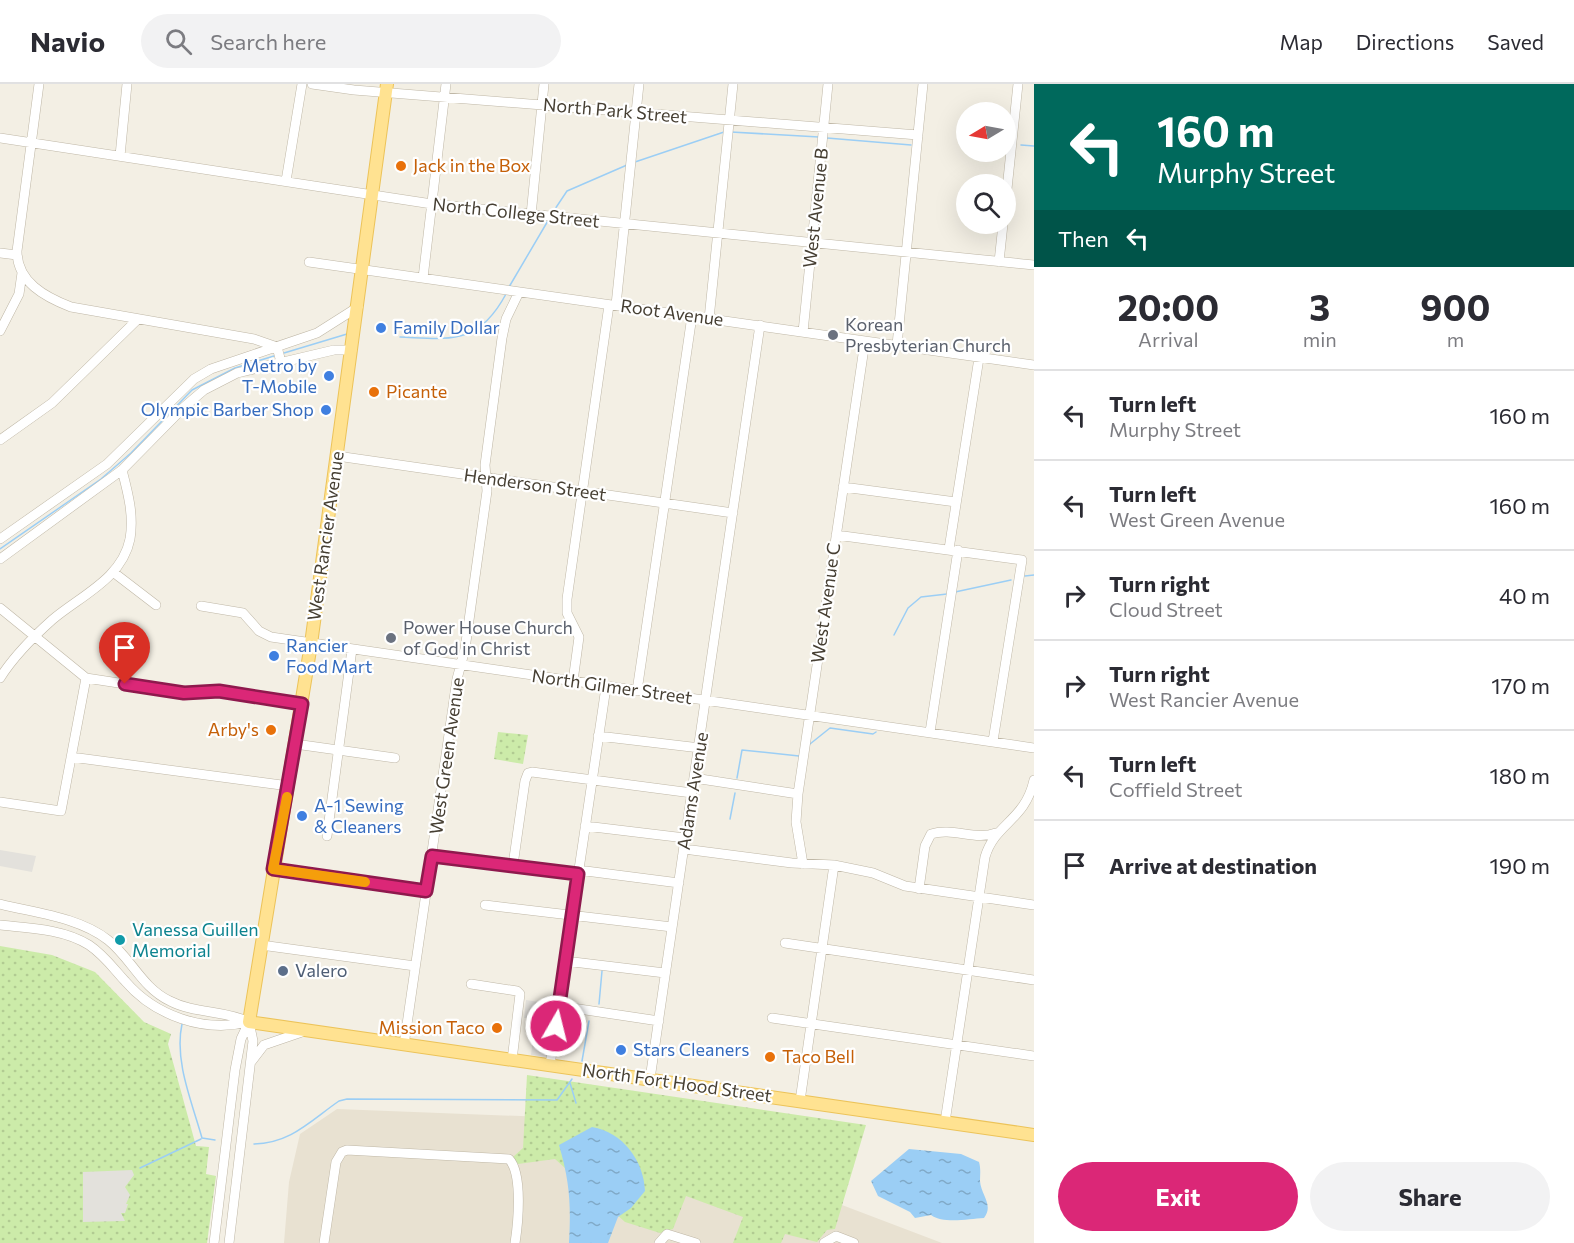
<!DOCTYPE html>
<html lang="en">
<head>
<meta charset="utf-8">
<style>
  :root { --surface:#fff; --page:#f2f2f3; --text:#2b2b33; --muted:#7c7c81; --line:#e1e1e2; --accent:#db2777 }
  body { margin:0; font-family:Commissioner,sans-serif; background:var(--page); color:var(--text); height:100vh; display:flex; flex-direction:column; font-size:22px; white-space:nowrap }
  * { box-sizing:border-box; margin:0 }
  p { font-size:20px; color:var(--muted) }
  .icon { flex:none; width:33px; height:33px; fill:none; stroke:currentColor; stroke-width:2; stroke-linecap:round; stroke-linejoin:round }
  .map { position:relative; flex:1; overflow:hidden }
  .details { display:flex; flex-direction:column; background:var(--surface); width:540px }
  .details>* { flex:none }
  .top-card { background:#00695c; color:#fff; overflow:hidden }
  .needle { width:39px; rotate:260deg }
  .tools { position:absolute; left:956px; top:18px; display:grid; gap:12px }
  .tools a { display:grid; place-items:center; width:60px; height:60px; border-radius:50%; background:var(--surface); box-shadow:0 6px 24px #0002; font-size:30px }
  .pin { position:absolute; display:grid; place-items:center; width:51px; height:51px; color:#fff; margin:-62px -26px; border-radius:50% 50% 50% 0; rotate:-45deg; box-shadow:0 0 6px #0007 }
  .pin .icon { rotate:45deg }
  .me { position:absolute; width:66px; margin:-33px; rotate:8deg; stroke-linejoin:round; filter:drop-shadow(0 0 4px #0008) }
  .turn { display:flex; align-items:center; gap:21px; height:126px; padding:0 24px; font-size:27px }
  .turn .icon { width:78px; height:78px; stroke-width:2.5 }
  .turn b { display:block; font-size:42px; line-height:51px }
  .then { display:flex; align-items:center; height:57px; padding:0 24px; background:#0003; gap:12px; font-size:22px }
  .eta { display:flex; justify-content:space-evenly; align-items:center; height:102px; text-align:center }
  .eta b { font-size:36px; font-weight:700; line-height:42px }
  .action { display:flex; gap:12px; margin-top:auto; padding:12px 24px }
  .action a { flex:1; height:69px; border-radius:36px; background:var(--accent); color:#fff; font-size:24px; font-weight:700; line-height:69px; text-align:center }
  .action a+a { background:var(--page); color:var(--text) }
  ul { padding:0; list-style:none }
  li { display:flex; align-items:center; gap:18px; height:90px; padding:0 24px; border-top:2px solid var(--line) }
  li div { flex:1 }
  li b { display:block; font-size:22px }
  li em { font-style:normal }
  header { display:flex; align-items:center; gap:36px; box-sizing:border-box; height:84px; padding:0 30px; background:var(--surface); border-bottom:2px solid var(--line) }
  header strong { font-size:28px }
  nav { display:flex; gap:33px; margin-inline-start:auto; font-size:21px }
  .search { width:420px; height:54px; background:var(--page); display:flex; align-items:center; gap:15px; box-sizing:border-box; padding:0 21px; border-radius:33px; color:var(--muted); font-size:22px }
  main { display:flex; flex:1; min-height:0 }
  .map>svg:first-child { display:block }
  .residential { fill:#e8e1d1 }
  .park { fill:url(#park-dots) }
  .parking { fill:#e3e1dc }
  .water { fill:url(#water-ripples) }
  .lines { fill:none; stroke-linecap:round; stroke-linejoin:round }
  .stream { stroke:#9bcef5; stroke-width:1.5 }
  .minor-casing { stroke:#bfb7a6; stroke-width:10 }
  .major-casing { stroke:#ecc359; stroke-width:14 }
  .minor { stroke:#fff; stroke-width:9 }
  .major { stroke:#ffe291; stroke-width:12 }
  .route-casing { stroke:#8e194d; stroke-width:15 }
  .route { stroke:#db2777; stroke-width:10 }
  .slow { stroke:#f59e0b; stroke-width:10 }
  .food-dot { fill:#e8710a; stroke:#fff; stroke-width:2 }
  .shop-dot { fill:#3f7fe0; stroke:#fff; stroke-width:2 }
  .worship-dot { fill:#6b7280; stroke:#fff; stroke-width:2 }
  .culture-dot { fill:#0f9aa8; stroke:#fff; stroke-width:2 }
  .service-dot { fill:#5c6f8a; stroke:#fff; stroke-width:2 }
  .labels { text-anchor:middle; stroke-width:4.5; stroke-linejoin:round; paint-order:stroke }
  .street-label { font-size:18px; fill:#463f33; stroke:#fff }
  .food-label { font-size:18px; fill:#c56008; stroke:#fff; text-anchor:start }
  .worship-label { font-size:18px; fill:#5b616d; stroke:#fff; text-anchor:start }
  .shop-label { font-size:18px; fill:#366cbe; stroke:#fff; text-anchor:start }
  .culture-label { font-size:18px; fill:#0d838f; stroke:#fff; text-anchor:start }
  .service-label { font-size:18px; fill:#4e5e75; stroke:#fff; text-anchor:start }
</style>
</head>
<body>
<header>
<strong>Navio</strong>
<div class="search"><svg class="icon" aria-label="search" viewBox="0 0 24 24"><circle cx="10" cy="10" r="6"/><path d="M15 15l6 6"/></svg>Search here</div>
<nav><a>Map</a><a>Directions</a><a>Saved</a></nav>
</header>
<main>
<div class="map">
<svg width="1034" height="1159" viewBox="0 0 1034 1159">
  <defs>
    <pattern id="park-dots" width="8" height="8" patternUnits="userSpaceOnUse" patternTransform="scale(1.5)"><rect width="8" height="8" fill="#cceba9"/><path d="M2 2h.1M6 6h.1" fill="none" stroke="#b1cb92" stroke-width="1.8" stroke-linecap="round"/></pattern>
    <pattern id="water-ripples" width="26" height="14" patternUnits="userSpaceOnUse" patternTransform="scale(1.5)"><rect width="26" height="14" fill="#9bcef5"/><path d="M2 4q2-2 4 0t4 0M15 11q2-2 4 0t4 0" fill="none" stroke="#80a9c7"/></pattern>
  </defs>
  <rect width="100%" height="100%" fill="#f3efe4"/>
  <path class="residential" d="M337,1025L572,1034L807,1138L842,1121L942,1159H284L289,1098L300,1050Z"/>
  <path class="park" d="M498,648L528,651L523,680L494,675Z
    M0,862L52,871L95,888L144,938L171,950L168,960L196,1062L209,1063L206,1090L216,1092L207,1159H0Z
    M527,991L866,1041L835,1145L827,1146L817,1158L785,1150L781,1159H733L743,1133L686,1112L673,1145L660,1149L625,1138L555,1075L518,1080L513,1073L523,1064Z"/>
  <path class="parking" d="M0,766L36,772L32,788L0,782Z
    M526,916L552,920L547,973L531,971L533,955L538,952L541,932L529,929L528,934H524Z
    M132,1086L134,1091L125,1103L130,1111L126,1120H128L125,1129H121L125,1137L83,1138V1088Z"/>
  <path class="water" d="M592,1043C623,1048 644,1077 645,1107L631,1124L618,1133L608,1159H569C571,1121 570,1099 559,1061Z
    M909,1065L961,1070L979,1078C981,1085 980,1091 980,1097C981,1111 994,1121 984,1134C968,1135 943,1140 931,1131L915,1134L910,1128L878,1112L871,1097Z"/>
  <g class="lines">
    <path class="stream" d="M731,48L819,53
      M827,54L911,61
      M1021,61L1034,62
      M635,78L724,48
      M553,128L567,107L627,81
      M509,203L549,135
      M400,253C450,255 478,262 506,210
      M284,269L347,250
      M0,465L101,395L131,369L192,306L235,284L274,272
      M1025,492L1034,491
      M955,508L1011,496
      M894,551L908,524L921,513L947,510
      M810,660L830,644L873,650L876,648
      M737,694L742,666L799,672
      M730,735L735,709
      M599,920L602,887
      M182,940C174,977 192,1018 202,1054L215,1056
      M582,977L589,937
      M570,999L576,1019
      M254,1060C291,1059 310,1037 339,1017L347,1015L557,1016L572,995
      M140,1084L201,1055"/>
    <defs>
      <path id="minor" d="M39,0L17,167C17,198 45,213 71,223L254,255L277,263L281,278
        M312,0L354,6L918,51
        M0,54L432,120L1034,181
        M120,72L127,0
        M286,97L302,0
        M1005,124L1018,0
        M531,131L544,0
        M0,169L17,171
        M309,178L1034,281
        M999,178L1003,140
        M423,194L446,0
        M616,221L639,0
        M709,235L733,0
        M0,247L19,210L22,189
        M803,248L828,0
        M897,261L923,0
        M0,356L52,319L137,236
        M337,372L733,429
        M843,403L956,418
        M836,451L1022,476L993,657
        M0,455L107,380L194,295L211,285L317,249L358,223
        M949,465L979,274
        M0,475L122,386L184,323L204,306L237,289L334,266H352
        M113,488L156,521
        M201,522L243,529L259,547L271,553L1034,664
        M0,524L86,594
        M0,594C14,572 33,553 52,536C80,512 122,495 130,455C134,431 128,409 122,386
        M86,594L184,609L219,607L302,620
        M573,597L579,553L567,529V515L609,221
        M637,607L692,232
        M930,648L958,466
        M598,652L700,664
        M295,660L395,674
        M71,673L289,702
        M694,694L798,710
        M0,718L61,727L86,594
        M585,742L685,754
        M327,752L352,565
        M684,765L792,779L834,781L873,789L905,802L1034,821
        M432,772L578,790
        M803,780L796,738L798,710L865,257
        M513,781L525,697L528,689L532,688L692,709
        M273,785L426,807
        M578,786L679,799
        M919,805L925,762L931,750C953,743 975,757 996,749
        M0,820C35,829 79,833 108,856C131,874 142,904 170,917C195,930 224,926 249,938
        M485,821L672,843
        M0,841C29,844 64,845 89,861C104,871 113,884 125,897C155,932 204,949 249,938
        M785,859L1034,896
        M261,861L415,882
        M565,877L665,889
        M471,900L517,907L520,910L512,976
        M559,922L659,937
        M772,934L1034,972
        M404,961L457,595L465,565L487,407L485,381L502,254L506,235L519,208
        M251,978L264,961L302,948
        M550,981L606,603
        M650,995L760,241
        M800,1017L834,781
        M945,1038L985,773C995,739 1025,737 1034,696
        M214,1159L235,986L241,955L249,938
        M229,1159L253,957L249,938
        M324,1159L336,1078L342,1068L347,1066L509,1075C523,1090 518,1140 515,1159
        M659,1159L667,1150L696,1159
        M824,1159L836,1152L854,1159"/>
      <path id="major" d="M387,0L311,560L249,938L1034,1051"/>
    </defs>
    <use href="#minor" class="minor-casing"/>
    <use href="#major" class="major-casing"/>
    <use href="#minor" class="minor"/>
    <use href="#major" class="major"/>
  </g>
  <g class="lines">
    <defs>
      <path id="route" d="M125,600L184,609L219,607L302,620L273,785L426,807L432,772L578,790L556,942"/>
    </defs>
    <use href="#route" class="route-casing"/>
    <use href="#route" class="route"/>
    <path class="slow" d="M287,713L273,785L365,798"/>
  </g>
  <g class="food-dot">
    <circle cx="401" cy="82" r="6"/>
    <circle cx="374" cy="308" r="6"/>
    <circle cx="271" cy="646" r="6"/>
    <circle cx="497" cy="944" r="6"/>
    <circle cx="770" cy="973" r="6"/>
  </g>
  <g class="shop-dot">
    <circle cx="381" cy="244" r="6"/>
    <circle cx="329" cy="292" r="6"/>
    <circle cx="326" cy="326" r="6"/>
    <circle cx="274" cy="572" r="6"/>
    <circle cx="302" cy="732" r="6"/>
    <circle cx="621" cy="966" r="6"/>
  </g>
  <g class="worship-dot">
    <circle cx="833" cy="251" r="6"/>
    <circle cx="391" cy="554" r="6"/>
  </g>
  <circle class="culture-dot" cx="120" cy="856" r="6"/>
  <circle class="service-dot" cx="283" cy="887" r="6"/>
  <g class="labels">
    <g class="street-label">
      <text transform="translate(615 27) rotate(5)" y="6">North Park Street</text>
      <text transform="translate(816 124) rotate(-84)" y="6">West Avenue B</text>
      <text transform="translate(516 129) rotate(6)" y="6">North College Street</text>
      <text transform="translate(672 229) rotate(8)" y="6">Root Avenue</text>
      <text transform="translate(535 401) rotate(8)" y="6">Henderson Street</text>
      <text transform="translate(326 452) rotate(-82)" y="6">West Rancier Avenue</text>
      <text transform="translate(826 519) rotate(-82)" y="6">West Avenue C</text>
      <text transform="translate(612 603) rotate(8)" y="6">North Gilmer Street</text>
      <text transform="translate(447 672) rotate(-82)" y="6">West Green Avenue</text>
      <text transform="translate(693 707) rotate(-81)" y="6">Adams Avenue</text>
      <text transform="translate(677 999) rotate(8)" y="6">North Fort Hood Street</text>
    </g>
    <g class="food-label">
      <text x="413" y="88">Jack in the Box</text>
      <text x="386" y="314">Picante</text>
      <text x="259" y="652" text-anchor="end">Arby's</text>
      <text x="485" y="950" text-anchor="end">Mission Taco</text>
      <text x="782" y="979">Taco Bell</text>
    </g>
    <g class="worship-label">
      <text x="845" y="247">Korean<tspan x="845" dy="21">Presbyterian Church</tspan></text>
      <text x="403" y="550">Power House Church<tspan x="403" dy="21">of God in Christ</tspan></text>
    </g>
    <g class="shop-label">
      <text x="393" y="250">Family Dollar</text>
      <text x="317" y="288" text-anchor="end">Metro by<tspan x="317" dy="21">T-Mobile</tspan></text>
      <text x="314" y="332" text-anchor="end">Olympic Barber Shop</text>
      <text x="286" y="568">Rancier<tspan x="286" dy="21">Food Mart</tspan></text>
      <text x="314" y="728">A-1 Sewing<tspan x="314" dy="21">&amp; Cleaners</tspan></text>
      <text x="633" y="972">Stars Cleaners</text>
    </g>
    <g class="culture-label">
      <text x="132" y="852">Vanessa Guillen<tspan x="132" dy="21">Memorial</tspan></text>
    </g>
    <g class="service-label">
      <text x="295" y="893">Valero</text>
    </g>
  </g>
</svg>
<div class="tools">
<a><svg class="needle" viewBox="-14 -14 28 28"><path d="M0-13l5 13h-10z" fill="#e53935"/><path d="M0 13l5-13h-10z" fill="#7c7c81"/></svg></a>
<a><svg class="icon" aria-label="search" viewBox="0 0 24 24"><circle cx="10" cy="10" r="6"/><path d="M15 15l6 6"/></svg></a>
</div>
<div class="pin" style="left:125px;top:600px;background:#d93025"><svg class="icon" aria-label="arrive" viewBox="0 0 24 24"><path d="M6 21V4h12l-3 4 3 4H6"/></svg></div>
<svg class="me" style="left:556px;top:942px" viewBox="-20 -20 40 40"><circle r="17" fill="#db2777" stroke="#fff" stroke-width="3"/><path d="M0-11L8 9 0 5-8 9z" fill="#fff"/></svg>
</div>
<section class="details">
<div class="top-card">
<div class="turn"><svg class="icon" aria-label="left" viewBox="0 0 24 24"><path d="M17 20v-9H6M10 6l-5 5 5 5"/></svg><div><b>160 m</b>Murphy Street</div></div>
<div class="then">Then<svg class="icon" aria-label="left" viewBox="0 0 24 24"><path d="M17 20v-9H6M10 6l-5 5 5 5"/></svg></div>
</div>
<div class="eta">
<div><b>20:00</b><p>Arrival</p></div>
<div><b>3</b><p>min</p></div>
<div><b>900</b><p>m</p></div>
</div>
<ul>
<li><svg class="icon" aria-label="left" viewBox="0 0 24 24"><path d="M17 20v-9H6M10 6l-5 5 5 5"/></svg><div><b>Turn left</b><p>Murphy Street</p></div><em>160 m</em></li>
<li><svg class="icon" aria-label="left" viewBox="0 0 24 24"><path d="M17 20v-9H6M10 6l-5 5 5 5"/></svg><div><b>Turn left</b><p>West Green Avenue</p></div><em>160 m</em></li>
<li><svg class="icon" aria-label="right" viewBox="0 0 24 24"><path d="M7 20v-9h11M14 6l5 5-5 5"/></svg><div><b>Turn right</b><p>Cloud Street</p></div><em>40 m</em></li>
<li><svg class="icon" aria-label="right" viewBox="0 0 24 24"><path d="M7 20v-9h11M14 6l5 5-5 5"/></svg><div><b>Turn right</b><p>West Rancier Avenue</p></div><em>170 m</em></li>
<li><svg class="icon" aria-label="left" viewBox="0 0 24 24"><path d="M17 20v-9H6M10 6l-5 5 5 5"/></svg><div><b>Turn left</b><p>Coffield Street</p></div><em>180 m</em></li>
<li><svg class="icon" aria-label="arrive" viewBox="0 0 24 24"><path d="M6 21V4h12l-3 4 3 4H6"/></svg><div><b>Arrive at destination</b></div><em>190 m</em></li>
</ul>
<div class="action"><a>Exit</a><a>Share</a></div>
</section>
</main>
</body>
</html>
